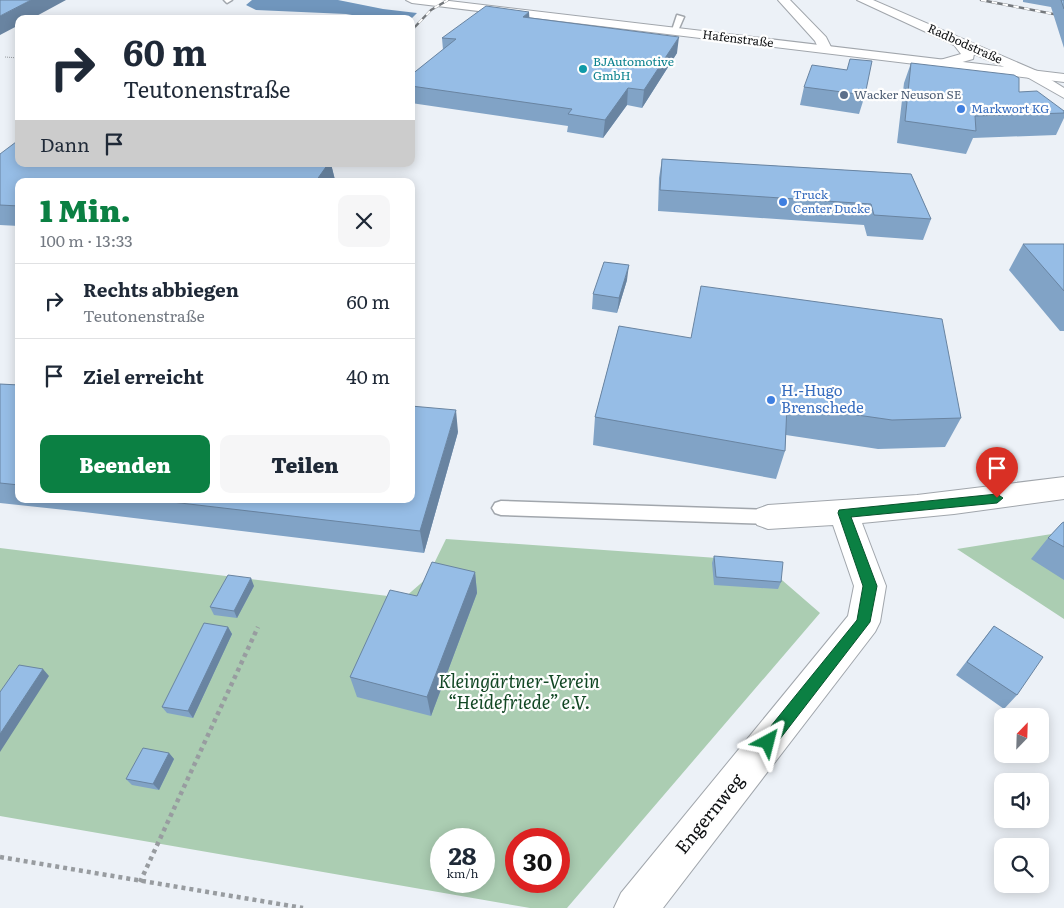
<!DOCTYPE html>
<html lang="de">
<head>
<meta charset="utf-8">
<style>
  :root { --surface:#fff; --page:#f6f6f7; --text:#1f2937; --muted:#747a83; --line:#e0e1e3; --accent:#0b8043 }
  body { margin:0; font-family:Literata,serif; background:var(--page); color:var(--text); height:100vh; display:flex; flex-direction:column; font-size:19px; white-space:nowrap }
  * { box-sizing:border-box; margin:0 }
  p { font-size:16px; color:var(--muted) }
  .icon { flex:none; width:28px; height:28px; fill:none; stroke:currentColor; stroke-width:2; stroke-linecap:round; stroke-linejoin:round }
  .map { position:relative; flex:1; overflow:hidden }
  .details { position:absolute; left:15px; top:178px; width:400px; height:325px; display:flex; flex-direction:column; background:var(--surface); border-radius:10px; box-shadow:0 2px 12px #0003 }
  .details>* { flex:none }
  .banner { position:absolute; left:15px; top:15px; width:400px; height:152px; border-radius:10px; box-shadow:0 2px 12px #0003; background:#fff; color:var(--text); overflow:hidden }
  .needle { width:32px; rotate:23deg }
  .controls { position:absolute; left:994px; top:708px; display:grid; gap:10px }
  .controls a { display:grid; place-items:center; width:55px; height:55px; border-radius:10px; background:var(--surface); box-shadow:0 2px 12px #0003; font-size:25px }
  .speed { position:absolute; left:430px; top:828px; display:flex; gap:10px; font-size:25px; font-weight:700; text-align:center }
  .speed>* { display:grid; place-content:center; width:65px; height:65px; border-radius:50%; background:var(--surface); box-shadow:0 2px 12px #0003; line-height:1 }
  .speed small { font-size:12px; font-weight:400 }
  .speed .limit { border:8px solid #d22; background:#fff; color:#111 }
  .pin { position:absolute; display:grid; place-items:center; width:42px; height:42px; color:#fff; margin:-51px -21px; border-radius:50% 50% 50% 0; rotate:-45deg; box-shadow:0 0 5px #0007 }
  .pin .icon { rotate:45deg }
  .me { position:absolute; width:55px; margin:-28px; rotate:38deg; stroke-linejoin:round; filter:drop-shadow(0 0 4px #0008) }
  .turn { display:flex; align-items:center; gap:18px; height:105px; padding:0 25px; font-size:22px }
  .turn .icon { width:65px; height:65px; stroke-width:2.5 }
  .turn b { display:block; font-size:35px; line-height:42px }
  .then { display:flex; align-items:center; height:48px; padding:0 25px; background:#0003; gap:10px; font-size:19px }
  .round { display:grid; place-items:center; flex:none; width:52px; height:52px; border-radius:10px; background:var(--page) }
  .summary { display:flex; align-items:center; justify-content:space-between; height:85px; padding:0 25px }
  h1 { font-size:30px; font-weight:800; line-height:38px; color:var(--accent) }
  .cta { display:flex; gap:10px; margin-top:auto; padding:10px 25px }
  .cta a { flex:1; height:58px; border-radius:10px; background:var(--accent); color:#fff; font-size:20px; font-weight:800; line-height:58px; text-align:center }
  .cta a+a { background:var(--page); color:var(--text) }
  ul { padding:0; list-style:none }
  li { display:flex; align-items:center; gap:15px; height:75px; padding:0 25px; border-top:1px solid var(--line) }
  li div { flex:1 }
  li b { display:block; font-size:19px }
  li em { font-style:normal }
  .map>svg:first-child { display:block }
  .green { fill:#abcdb2; fill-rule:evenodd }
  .water { fill:#7096bd }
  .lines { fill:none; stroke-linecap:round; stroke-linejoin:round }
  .service-casing { stroke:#a1a6ac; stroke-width:3 }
  .minor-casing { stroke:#a1a6ac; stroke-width:2 }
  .tertiary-casing { stroke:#a1a6ac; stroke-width:2 }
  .secondary-casing { stroke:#a1a6ac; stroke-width:2 }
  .path-far1 { stroke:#989ca0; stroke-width:1; stroke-dasharray:1 1; stroke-linecap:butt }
  .path { stroke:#989ca0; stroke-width:4.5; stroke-dasharray:4 4; stroke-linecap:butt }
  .service { fill:#fff; fill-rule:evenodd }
  .minor { fill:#fff; fill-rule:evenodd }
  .tertiary { fill:#fff; fill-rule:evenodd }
  .secondary { fill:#fff; fill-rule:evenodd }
  .rail-casing { stroke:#75797d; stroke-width:2.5 }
  .rail { stroke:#fefefe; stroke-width:2; stroke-dasharray:5.5; stroke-linecap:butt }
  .wall { fill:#81a3c6 }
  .shaded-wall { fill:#6984a1 }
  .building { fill:#96bde6; stroke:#6984a1 }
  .route { fill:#0b8043; stroke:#07532c }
  .culture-dot { fill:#0f9aa8; stroke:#fefefe; stroke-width:2 }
  .service-dot { fill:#5c6f8a; stroke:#fefefe; stroke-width:2 }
  .shop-dot { fill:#3f7fe0; stroke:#fefefe; stroke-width:2 }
  .labels { text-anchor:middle; stroke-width:4.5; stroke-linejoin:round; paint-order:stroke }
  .far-street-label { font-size:12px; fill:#0f1113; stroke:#fefefe }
  .far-culture-label { font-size:12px; fill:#0d838f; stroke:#fefefe; text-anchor:start }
  .far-service-label { font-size:12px; fill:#4e5e75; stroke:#fefefe; text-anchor:start }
  .far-shop-label { font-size:12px; fill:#366cbe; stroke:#fefefe; text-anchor:start }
  .shop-label { font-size:15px; fill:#366cbe; stroke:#fefefe; text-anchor:start }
  .near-park-label { font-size:18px; font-style:italic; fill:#124724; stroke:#fefefe }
  .near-street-label { font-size:18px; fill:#0f1113; stroke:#fefefe }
</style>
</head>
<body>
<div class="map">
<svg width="1064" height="908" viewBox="0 0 1064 908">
  <rect width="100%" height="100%" fill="#ecf1f7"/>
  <path class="green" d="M1064,532V619L957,549Z
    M446,539L760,561L820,613L567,908H530L0,816V548L404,598L427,578ZM441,839H484V881H441ZM516,839H559V881H516Z"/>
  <path class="water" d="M252,0H338L383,9L417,13L411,19H361L358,16L346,14L256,10L246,5Z"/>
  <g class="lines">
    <defs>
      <path id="service" d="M224,0H232L227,3Z
        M677,15L684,17L677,33H671Z
        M501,501L768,510L774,512L777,517L774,522L768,524L501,515L495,513L492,508L495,503Z"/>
      <path id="minor" d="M778,0H790L826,37L832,49L830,52H820L815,41Z
        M1064,477V499L954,514L862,523L886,586L880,622L875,632L663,908H614L621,893L848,616L854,586L833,525L768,529L757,525L753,517L757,509L768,505L917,495Z"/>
      <path id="tertiary" d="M406,0H441L1064,74V82L412,3Z"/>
      <path id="secondary" d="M857,0H873L1037,71L1064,88V98L1027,77L974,54L973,59L945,67L940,66L938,63L940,60L961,54L954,45Z"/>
    </defs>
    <use href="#service" class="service-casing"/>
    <use href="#minor" class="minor-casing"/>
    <use href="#tertiary" class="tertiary-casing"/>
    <use href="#secondary" class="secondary-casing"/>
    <path class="path-far1" d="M5,57L19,58"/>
    <path class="path" d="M0,857L303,908
      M140,882L258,627"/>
    <use href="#service" class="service"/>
    <use href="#minor" class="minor"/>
    <use href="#tertiary" class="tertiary"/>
    <use href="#secondary" class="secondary"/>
    <defs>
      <path id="rail" d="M981,0L1064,16
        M411,31L431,10L448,0"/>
    </defs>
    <use href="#rail" class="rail-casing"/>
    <use href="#rail" class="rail"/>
  </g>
  <path class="wall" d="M1023,0H1064V48L1051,7L1023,2Z
    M529,18L677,53L642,108L627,105L603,138L567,132L568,126L411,103V75L443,50L442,38Z
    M911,63L1019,92L1064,111V118L1056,135L973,138L966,154L897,143L904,83Z
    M847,70L865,95L859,114L800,105L804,87Z
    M0,154L331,164L335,180L333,181H19V226L0,225Z
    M662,159L911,174L931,219L923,240L867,236L864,225L658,211L659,178Z
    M1023,244H1064V331H1060L1009,270Z
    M627,280L617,313L592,309L593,294Z
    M619,326L961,418L945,447L878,449L786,435L785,451L776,479L593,445L595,417Z
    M0,384L19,385V499H411L458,432L424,553L84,512L0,503Z
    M1064,522V580L1031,559L1048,538Z
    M714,556L781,582L778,589L714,585L712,563Z
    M475,572L477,593L431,716L357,697L350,677L417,596Z
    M254,586L237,618L214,615L210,607Z
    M994,626L1017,695L1004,709L956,675L983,640Z
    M228,627L232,634L193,718L167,713L162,707Z
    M169,753L174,759L159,790L132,785L126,779Z"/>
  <path class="shaded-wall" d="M31,0H66L31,19H19V25L0,35V16Z
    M529,12L530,27L523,17Z
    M679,37L677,53L642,108L644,90Z
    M628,88L627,105L603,138L605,120Z
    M328,164H331L335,180L333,181H316Z
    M629,265L627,280L617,313L619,298Z
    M456,410L458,432L424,553L420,531Z
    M475,572L477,593L431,716L427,697Z
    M251,578L254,586L237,618L234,611Z
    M228,627L232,634L193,718L188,711Z
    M43,669L49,676L0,752V734Z
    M169,753L174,759L159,790L153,784Z"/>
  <path class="building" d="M0,0H31L0,16Z
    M1061,0H1064V9Z
    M486,6L529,12L523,17L679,37L644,90L628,88L605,120L568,114L572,109L411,86V75L456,39L442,38Z
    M850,59L872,61L865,95L804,87L812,65L847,70Z
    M911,63L1014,75L1019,78V92L1037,91L1064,111V113L975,116L976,131L905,121Z
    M16,142H19V164H328L316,181H19V206L0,205V154Z
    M662,159L911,174L931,219L874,215L871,204L660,190Z
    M1023,244H1064V291Z
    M604,262L629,265L619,298L593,294Z
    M701,286L942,319L961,418L892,420L787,405L785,451L595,417L619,326L691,338Z
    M0,384L19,385V485L0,483Z
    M411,406L456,410L420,531L146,499H411Z
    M1064,522V547L1048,538L1062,523Z
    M714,556L783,562L781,582L716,577Z
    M432,562L475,572L427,697L350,677L390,590L417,596Z
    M228,575L251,578L234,611L210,607Z
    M204,623L228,627L188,711L162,707Z
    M994,626L1043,657L1017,695L967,662Z
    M19,665L43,669L0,734V692Z
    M143,748L169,753L153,784L126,779Z"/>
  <path class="route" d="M997,494L1003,498L997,503L851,517L877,586L870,622L773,748L768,750L762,748L760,742L762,737L857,620L863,586L838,513L839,510Z"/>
  <circle class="culture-dot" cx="583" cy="69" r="5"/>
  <circle class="service-dot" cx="844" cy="95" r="5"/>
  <g class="shop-dot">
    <circle cx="961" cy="109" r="5"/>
    <circle cx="783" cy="202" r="5"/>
    <circle cx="771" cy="400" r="5"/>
  </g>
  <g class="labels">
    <g class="far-street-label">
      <text transform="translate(738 39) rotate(7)" y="4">Hafenstraße</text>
      <text transform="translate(965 44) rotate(24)" y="4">Radbodstraße</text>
    </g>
    <g class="far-culture-label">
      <text x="593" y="66">BJAutomotive<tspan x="593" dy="14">GmbH</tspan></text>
    </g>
    <g class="far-service-label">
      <text x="854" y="99">Wacker Neuson SE</text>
    </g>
    <g class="far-shop-label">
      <text x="971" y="113">Markwort KG</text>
      <text x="793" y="199">Truck<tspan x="793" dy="14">Center Ducke</tspan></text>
    </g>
    <g class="shop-label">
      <text x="781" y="396">H.-Hugo<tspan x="781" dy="17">Brenschede</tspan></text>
    </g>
    <g class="near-park-label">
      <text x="519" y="688">Kleingärtner-Verein<tspan x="519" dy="21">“Heidefriede” e.V.</tspan></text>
    </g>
    <g class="near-street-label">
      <text transform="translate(710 814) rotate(-51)" y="6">Engernweg</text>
    </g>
  </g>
</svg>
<div class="controls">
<a><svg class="needle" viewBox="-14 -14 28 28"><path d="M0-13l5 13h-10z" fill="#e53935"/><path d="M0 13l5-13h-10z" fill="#747a83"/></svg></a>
<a><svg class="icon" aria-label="sound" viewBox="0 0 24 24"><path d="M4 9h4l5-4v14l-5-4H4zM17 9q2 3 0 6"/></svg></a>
<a><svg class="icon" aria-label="search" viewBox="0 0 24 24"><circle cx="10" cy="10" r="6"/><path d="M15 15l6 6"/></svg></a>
</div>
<div class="speed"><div>28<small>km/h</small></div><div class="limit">30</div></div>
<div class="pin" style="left:997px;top:498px;background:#d93025"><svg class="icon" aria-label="arrive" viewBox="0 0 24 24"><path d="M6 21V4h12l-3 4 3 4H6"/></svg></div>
<svg class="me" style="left:768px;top:742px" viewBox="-20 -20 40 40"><path d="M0-17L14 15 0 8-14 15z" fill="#0b8043" stroke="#fff" stroke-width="4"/></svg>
<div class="banner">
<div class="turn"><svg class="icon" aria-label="right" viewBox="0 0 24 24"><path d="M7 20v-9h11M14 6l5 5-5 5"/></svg><div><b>60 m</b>Teutonenstraße</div></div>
<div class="then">Dann<svg class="icon" aria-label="arrive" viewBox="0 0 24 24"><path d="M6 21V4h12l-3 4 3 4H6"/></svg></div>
</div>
<section class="details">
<div class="summary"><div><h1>1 Min.</h1><p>100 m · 13:33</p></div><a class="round"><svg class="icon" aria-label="close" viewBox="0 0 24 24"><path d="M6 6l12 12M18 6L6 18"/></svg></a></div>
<ul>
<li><svg class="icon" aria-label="right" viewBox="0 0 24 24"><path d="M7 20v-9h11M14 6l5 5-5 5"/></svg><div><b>Rechts abbiegen</b><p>Teutonenstraße</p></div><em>60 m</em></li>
<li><svg class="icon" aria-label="arrive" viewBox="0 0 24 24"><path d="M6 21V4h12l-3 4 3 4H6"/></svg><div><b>Ziel erreicht</b></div><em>40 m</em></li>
</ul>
<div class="cta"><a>Beenden</a><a>Teilen</a></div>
</section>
</div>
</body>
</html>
